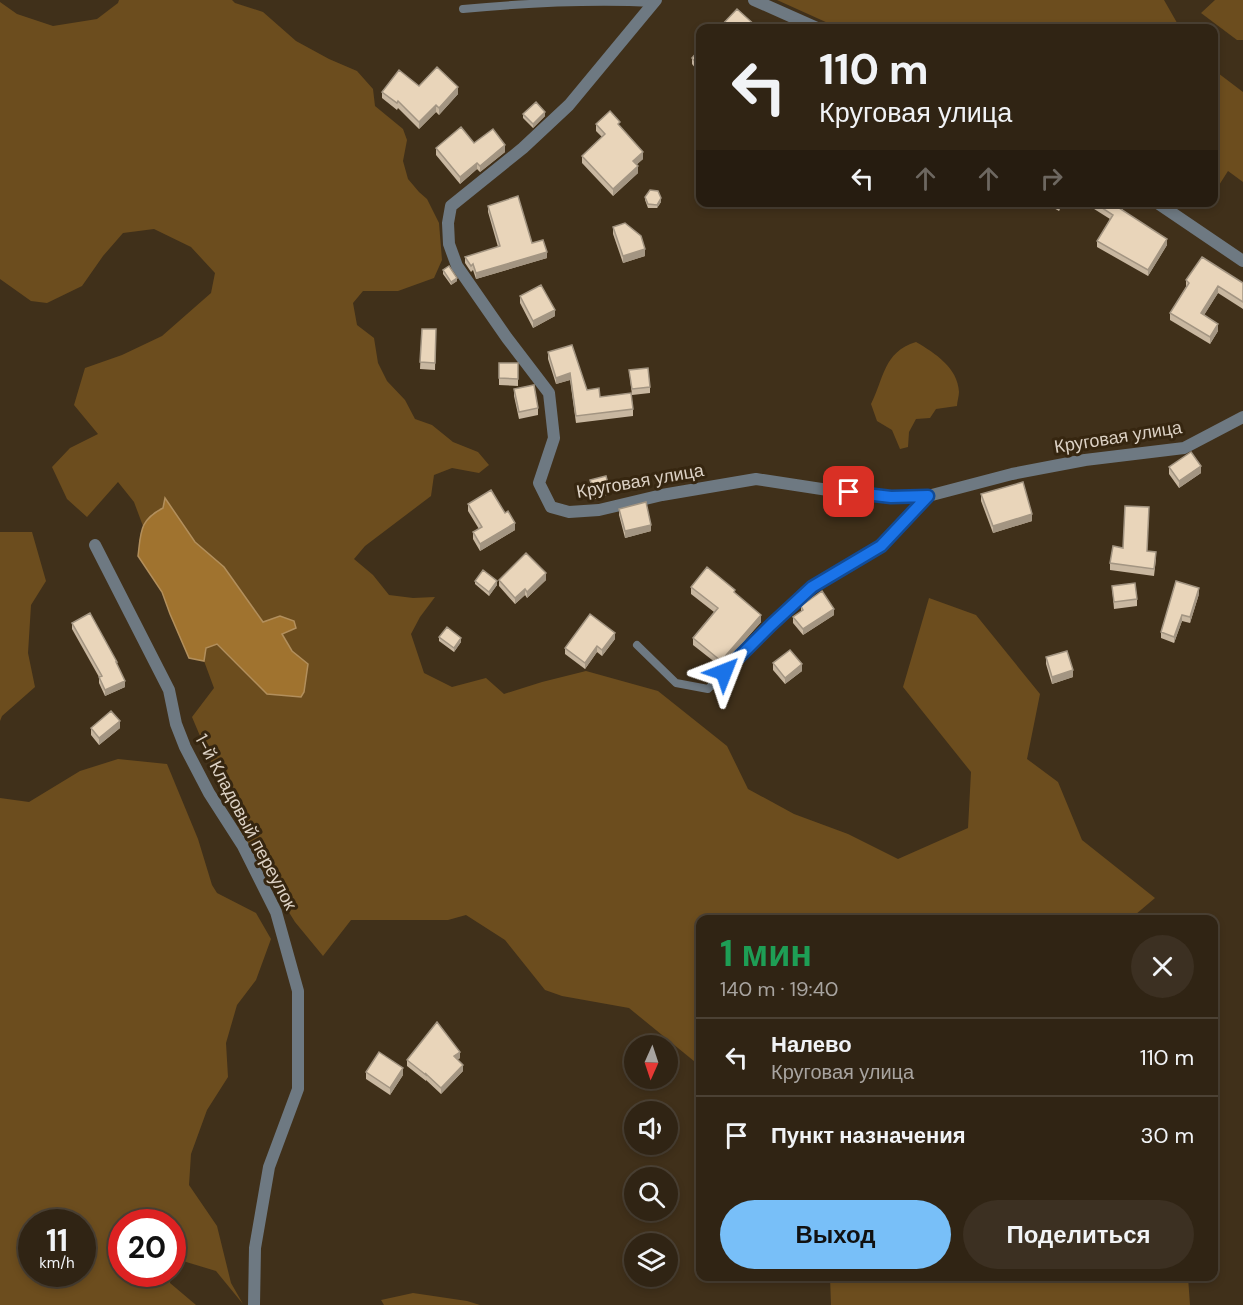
<!DOCTYPE html>
<html lang="ru">
<head>
<meta charset="utf-8">
<style>
  :root { --surface:#302414; --page:#3c3022; --text:#f1f3f6; --muted:#a8a4a0; --line:#4b4134; --accent:#78bff8 }
  body { margin:0; font-family:"DM Sans",sans-serif; background:var(--page); color:var(--text); height:100vh; display:flex; flex-direction:column; font-size:22px; white-space:nowrap }
  * { box-sizing:border-box; margin:0 }
  p { font-size:20px; color:var(--muted) }
  .icon { flex:none; width:33px; height:33px; fill:none; stroke:currentColor; stroke-width:2; stroke-linecap:round; stroke-linejoin:round }
  .map { position:relative; flex:1; overflow:hidden }
  .panel { position:absolute; left:696px; top:915px; width:522px; height:366px; display:flex; flex-direction:column; background:var(--surface); border-radius:12px; box-shadow:0 3px 9px #0003,0 0 0 2px var(--line) }
  .panel>* { flex:none }
  .guide { position:absolute; left:696px; top:24px; width:522px; height:183px; border-radius:12px; box-shadow:0 3px 9px #0003,0 0 0 2px var(--line); background:#302414; color:var(--text); overflow:hidden }
  .needle { width:39px; rotate:183deg }
  .buttons { position:absolute; left:624px; top:1035px; display:grid; gap:12px }
  .buttons a { display:grid; place-items:center; width:54px; height:54px; border-radius:50%; background:var(--surface); box-shadow:0 3px 9px #0003,0 0 0 2px var(--line); font-size:30px }
  .speed { position:absolute; left:18px; top:1209px; display:flex; gap:12px; font-size:30px; font-weight:700; text-align:center }
  .speed>* { display:grid; place-content:center; width:78px; height:78px; border-radius:50%; background:var(--surface); box-shadow:0 3px 9px #0003,0 0 0 2px var(--line); line-height:1 }
  .speed small { font-size:15px; font-weight:400 }
  .speed .limit { border:9px solid #d22; background:#fff; color:#111 }
  .pin { position:absolute; display:grid; place-items:center; width:51px; height:51px; color:#fff; margin:-26px; border-radius:12px; box-shadow:0 3px 9px #0006 }
  .me { position:absolute; width:66px; margin:-33px; rotate:45deg; stroke-linejoin:round; filter:drop-shadow(0 0 4px #0008) }
  .turn { display:flex; align-items:center; gap:21px; height:126px; padding:0 24px; font-size:27px }
  .turn .icon { width:78px; height:78px; stroke-width:2.5 }
  .turn b { display:block; font-size:42px; line-height:51px }
  .lanes { display:flex; align-items:center; height:57px; padding:0 24px; background:#0003; justify-content:center; gap:30px; direction:ltr }
  .lanes .off { opacity:.35 }
  .round { display:grid; place-items:center; flex:none; width:63px; height:63px; border-radius:32px; background:var(--page) }
  .head { display:flex; align-items:center; justify-content:space-between; height:102px; padding:0 24px }
  h1 { font-size:36px; font-weight:700; line-height:45px; color:#1e9e55 }
  .action { display:flex; gap:12px; margin-top:auto; padding:12px 24px }
  .action a { flex:1; height:69px; border-radius:36px; background:var(--accent); color:#111; font-size:24px; font-weight:700; line-height:69px; text-align:center }
  .action a+a { background:var(--page); color:var(--text) }
  ul { padding:0; list-style:none }
  li { display:flex; align-items:center; gap:18px; height:78px; padding:0 24px; border-top:2px solid var(--line) }
  li div { flex:1 }
  li b { display:block; font-size:22px }
  li em { font-style:normal }
  .map>svg:first-child { display:block }
  .green { fill:#6c4d1e; fill-rule:evenodd }
  .water { fill:#a0732f; stroke:#b28f5c; stroke-width:1.5 }
  .lines { fill:none; stroke-linecap:round; stroke-linejoin:round }
  .lane { stroke:#6e7982; stroke-width:8 }
  .street { stroke:#6e7982; stroke-width:12 }
  .wall { fill:#c8b7a0 }
  .shaded-wall { fill:#a39582 }
  .building { fill:#e9d5ba; stroke:#a39582; stroke-width:1.5 }
  .route-casing { stroke:#114b97; stroke-width:15 }
  .route { stroke:#1a73e8; stroke-width:10 }
  .labels { text-anchor:middle; stroke-width:6; stroke-linejoin:round; paint-order:stroke }
  .street-label { font-size:18px; fill:#dcd1c4; stroke:#362610 }
</style>
</head>
<body>
<div class="map">
<svg width="1243" height="1305" viewBox="0 0 1243 1305">
  <rect width="100%" height="100%" fill="#40301a"/>
  <path class="green" d="M119,0H232L235,3L263,12L296,41L329,59L357,71L373,89L375,106L403,129L407,140L403,161L408,179L419,192L427,199L439,223L442,260L434,278L398,291H363L353,303L357,325L374,338L378,363L387,381L405,400L415,419L432,425L453,442L478,452L489,465L479,473L452,468L434,475L431,496L365,546L354,559L373,575L389,595L413,598L435,597L420,617L411,634L424,673L452,687L486,678L504,694L542,682L586,671L658,691L727,746L748,789L794,814L848,834L898,859L968,828L971,772L903,687L929,598L976,615L1040,694L1027,759L1058,782L1082,840L1155,898L1129,920H700V1066L629,1008L562,996L545,990L505,940L466,915L448,920H351L323,956L295,922L244,840L192,717L214,688L204,661L206,648L216,644L267,694L308,664L292,651L282,634L263,622L224,567L195,542L165,499L163,508L152,514L143,526L134,502L118,482L87,517L67,499L52,467L70,448L98,434L74,405L85,368L122,355L162,336L211,293L215,273L191,247L154,229L123,233L103,256L82,286L47,303L31,301L0,279V2L17,14L53,26L97,19L118,3Z
    M777,0H1164L1180,28H839Z
    M1215,0H1243V40H1237L1201,13Z
    M1214,70L1243,92V182L1228,171L1214,193Z
    M916,342C935,353 958,368 959,392C959,396 957,402 957,406L936,409L930,418L916,419L909,432L908,447L900,449L892,430L877,421L871,404C884,379 883,352 916,342Z
    M0,532H32L46,581L31,605L28,653L35,687L2,716L0,721Z
    M118,759L167,764L198,839L212,885L217,893L256,913L271,939L256,980L237,1005L226,1043L228,1077L207,1110L191,1154L189,1185L217,1226L231,1283L243,1304L216,1271L173,1258V1260L172,1222H122V1274H171L170,1283L196,1305H0V798L29,802L80,771ZM32,1222H82V1274H32Z
    M830,1277H1188L1190,1305H831Z
    M413,1293L467,1301L480,1305H384L381,1300Z"/>
  <path class="water" d="M165,498L195,542L224,567L263,622L280,616L294,621L296,628L282,634L292,651L308,664L304,692L301,697L267,694L217,644L206,648L204,661L189,658L170,614L162,592L138,556C141,533 139,520 163,508Z"/>
  <g class="lines">
    <path class="lane" d="M463,9C527,3 590,0 654,3
      M637,645L676,683L708,689L771,625L812,587L881,545L928,496"/>
    <path class="street" d="M656,0L569,105L523,148L451,206L448,223L449,244L457,266L507,338L549,393L554,438L539,483L551,507L569,512L599,510L662,495L756,479L828,490L891,497L928,496L1012,474L1085,460L1184,448L1243,417
      M754,0L817,28
      M1156,202L1243,261
      M95,545L169,690L176,724L185,747L209,793L243,846L276,912L298,991V1089L269,1167L255,1248L254,1305"/>
  </g>
  <path class="wall" d="M700,49V74L692,64V58Z
    M419,86L458,94L439,115L436,112L419,129L398,108L397,110L382,98V92Z
    M523,114L545,116L533,128L523,118Z
    M596,124L620,127L643,159L637,164L638,173L613,196L582,163V156L602,137L596,131Z
    M474,143L505,152L480,172L477,169L460,184L436,155V148Z
    M645,197L661,202L657,208H648L645,200Z
    M1043,202H1063L1059,211Z
    M1083,202H1125V205L1122,209L1167,245L1148,276L1097,247V241L1110,219Z
    M488,206L532,243L547,258L476,279L473,270L471,272L465,263V257L498,247L488,212Z
    M613,227L645,256L623,263L613,234Z
    M443,270L457,281L451,285L443,274Z
    M1186,280L1243,283V309L1218,293L1204,315L1218,331L1210,344L1170,320V313L1186,287Z
    M520,296L555,316L533,328L520,303Z
    M422,329H436L435,370L420,369Z
    M548,352L587,390L600,397L633,409V416L576,423L570,380L556,384L548,359Z
    M518,363V386L499,385V378Z
    M629,370L650,387V393L632,395Z
    M514,389L538,408V415L519,419L514,396Z
    M1169,467L1201,473L1179,488L1169,474Z
    M981,494L1032,521L993,533L981,501Z
    M468,504L505,513L515,530L480,551L473,539V532L479,529L468,511Z
    M619,509L651,531L625,538L619,515Z
    M1147,551L1156,559L1154,576L1110,570V563Z
    M499,580H546L527,598L525,595L515,604L499,586Z
    M475,581L497,585L489,596L475,584Z
    M1112,586L1137,599V606L1114,609Z
    M691,587L735,593L761,622L721,667L693,645V638L714,612L691,594Z
    M1199,594L1190,623L1182,621L1174,643L1161,638V632Z
    M801,606L834,615L803,635L793,623V617L801,612Z
    M72,623L117,665L125,687L105,696L99,683V677L72,629Z
    M439,637L461,642L454,652L439,641Z
    M615,639L602,656L597,652L585,669L565,654V648Z
    M1046,657L1073,677L1052,684L1046,664Z
    M773,663L802,671L785,684L773,670Z
    M91,728H120L99,745L91,735Z
    M460,1058L457,1060L463,1071L441,1094L426,1080V1081L407,1066V1060Z
    M366,1072L403,1075L390,1095L366,1079Z"/>
  <path class="shaded-wall" d="M458,87V94L439,115V108Z
    M436,105V112L419,129V122Z
    M545,112V116L533,128V124Z
    M505,145V152L480,172V166Z
    M643,152V159L633,168V161Z
    M477,163V169L460,184V177Z
    M638,166V173L613,196V189Z
    M661,198V202L657,208V205Z
    M1060,202H1063L1059,211V205Z
    M1122,202H1125V205L1119,214V208Z
    M1167,239V245L1148,276V270Z
    M645,249V256L623,263V256Z
    M547,252V258L476,279V273Z
    M457,278V281L451,285V282Z
    M1218,286V293L1201,320V313Z
    M555,310V316L533,328V321Z
    M1218,324V331L1210,344V337Z
    M570,373V380L556,384V378Z
    M1201,466V473L1179,488V481Z
    M610,491V494L595,499V495Z
    M1032,514V521L993,533V526Z
    M515,523V530L480,551V544Z
    M651,525V531L625,538V531Z
    M546,573V580L527,598V592Z
    M497,581V585L489,596V592Z
    M1199,588V594L1190,623V617Z
    M525,589V595L515,604V598Z
    M834,609V615L803,635V629Z
    M761,615V622L721,667V661Z
    M1182,615V621L1174,643V637Z
    M615,633V639L602,656V650Z
    M461,638V642L454,652V648Z
    M597,646V652L585,669V663Z
    M802,664V671L785,684V678Z
    M1073,670V677L1052,684V677Z
    M125,681V687L105,696V690Z
    M120,721V728L99,745V738Z
    M460,1052V1058L454,1062V1056Z
    M463,1065V1071L441,1094V1088Z
    M403,1068V1075L390,1095V1088Z"/>
  <path class="building" d="M737,9L757,27L755,28H719Z
    M700,49V67L692,58Z
    M437,67L458,87L439,108L436,105L419,122L398,101L397,103L382,92L399,70L419,86Z
    M536,102L545,112L533,124L523,114Z
    M610,111L620,122L618,124L643,152L633,161L638,166L613,189L582,156L605,134L596,124Z
    M461,127L474,143L493,129L505,145L480,166L477,163L460,177L436,148Z
    M650,190L658,191L661,198L657,205L648,204L645,197Z
    M518,196L532,243L543,240L547,252L476,273L473,264L471,266L465,257L500,246L488,206Z
    M1093,202H1122L1119,208L1167,239L1148,270L1097,241L1113,215Z
    M625,223L641,236L645,249L623,256L613,227Z
    M1202,257L1243,283V302L1218,286L1201,313L1218,324L1210,337L1170,313L1189,283L1186,280Z
    M449,266L457,278L451,282L443,270Z
    M541,285L555,310L533,321L520,296Z
    M422,329H436L435,363L420,362Z
    M572,345L587,390L599,388L600,397L631,393L633,409L576,416L570,373L556,378L548,352Z
    M499,363H518V379L499,378Z
    M648,368L650,387L632,389L629,370Z
    M534,385L538,408L519,412L514,389Z
    M1191,452L1201,466L1179,481L1169,467Z
    M606,476L610,491L595,495L590,480Z
    M1023,482L1032,514L993,526L981,494Z
    M491,490L505,513L508,511L515,523L480,544L473,532L482,527L468,504Z
    M646,502L651,525L625,531L619,509Z
    M1125,506L1149,507L1147,551L1156,552L1154,569L1110,563L1113,546L1123,548Z
    M526,553L546,573L527,592L525,589L515,598L499,580Z
    M707,567L735,590L734,592L761,615L721,661L693,638L718,608L691,587Z
    M483,570L497,581L489,592L475,581Z
    M1176,581L1199,588L1190,617L1182,615L1174,637L1161,632Z
    M1135,583L1137,599L1114,602L1112,586Z
    M822,591L834,609L803,629L793,617L803,610L801,606Z
    M90,613L117,662H116L125,681L105,690L99,677L102,676L72,623Z
    M590,614L615,633L602,650L597,646L585,663L565,648Z
    M447,627L461,638L454,648L439,637Z
    M790,650L802,664L785,678L773,663Z
    M1067,651L1073,670L1052,677L1046,657Z
    M111,711L120,721L99,738L91,728Z
    M437,1022L460,1052L454,1056L463,1065L441,1088L426,1074V1075L407,1060Z
    M379,1052L403,1068L390,1088L366,1072Z"/>
  <g class="lines">
    <defs>
      <path id="route" d="M724,672L771,625L812,587L881,546L928,496L891,497L849,492"/>
    </defs>
    <use href="#route" class="route-casing"/>
    <use href="#route" class="route"/>
  </g>
  <g class="labels">
    <g class="street-label">
      <text transform="translate(1118 437) rotate(-9)" y="6">Круговая улица</text>
      <text transform="translate(640 481) rotate(-10)" y="6">Круговая улица</text>
      <text transform="translate(246 822) rotate(62)" y="6">1-й Кладовый переулок</text>
    </g>
  </g>
</svg>
<div class="buttons">
<a><svg class="needle" viewBox="-14 -14 28 28"><path d="M0-13l5 13h-10z" fill="#e53935"/><path d="M0 13l5-13h-10z" fill="#a8a4a0"/></svg></a>
<a><svg class="icon" aria-label="sound" viewBox="0 0 24 24"><path d="M4 9h4l5-4v14l-5-4H4zM17 9q2 3 0 6"/></svg></a>
<a><svg class="icon" aria-label="search" viewBox="0 0 24 24"><circle cx="10" cy="10" r="6"/><path d="M15 15l6 6"/></svg></a>
<a><svg class="icon" aria-label="layers" viewBox="0 0 24 24"><path d="M12 4l9 5-9 5-9-5zM3 14l9 5 9-5"/></svg></a>
</div>
<div class="speed"><div>11<small>km/h</small></div><div class="limit">20</div></div>
<div class="pin" style="left:849px;top:492px;background:#d93025"><svg class="icon" aria-label="arrive" viewBox="0 0 24 24"><path d="M6 21V4h12l-3 4 3 4H6"/></svg></div>
<svg class="me" style="left:724px;top:672px" viewBox="-20 -20 40 40"><path d="M0-17L14 15 0 8-14 15z" fill="#1a73e8" stroke="#fff" stroke-width="4"/></svg>
<div class="guide">
<div class="turn"><svg class="icon" aria-label="left" viewBox="0 0 24 24"><path d="M17 20v-9H6M10 6l-5 5 5 5"/></svg><div><b>110 m</b>Круговая улица</div></div>
<div class="lanes"><svg class="icon" aria-label="left" viewBox="0 0 24 24"><path d="M17 20v-9H6M10 6l-5 5 5 5"/></svg><svg class="icon off" aria-label="ahead" viewBox="0 0 24 24"><path d="M12 20V5M6 11l6-6 6 6"/></svg><svg class="icon off" aria-label="ahead" viewBox="0 0 24 24"><path d="M12 20V5M6 11l6-6 6 6"/></svg><svg class="icon off" aria-label="right" viewBox="0 0 24 24"><path d="M7 20v-9h11M14 6l5 5-5 5"/></svg></div>
</div>
<section class="panel">
<div class="head"><div><h1>1 мин</h1><p>140 m · 19:40</p></div><a class="round"><svg class="icon" aria-label="close" viewBox="0 0 24 24"><path d="M6 6l12 12M18 6L6 18"/></svg></a></div>
<ul>
<li><svg class="icon" aria-label="left" viewBox="0 0 24 24"><path d="M17 20v-9H6M10 6l-5 5 5 5"/></svg><div><b>Налево</b><p>Круговая улица</p></div><em>110 m</em></li>
<li><svg class="icon" aria-label="arrive" viewBox="0 0 24 24"><path d="M6 21V4h12l-3 4 3 4H6"/></svg><div><b>Пункт назначения</b></div><em>30 m</em></li>
</ul>
<div class="action"><a>Выход</a><a>Поделиться</a></div>
</section>
</div>
</body>
</html>
